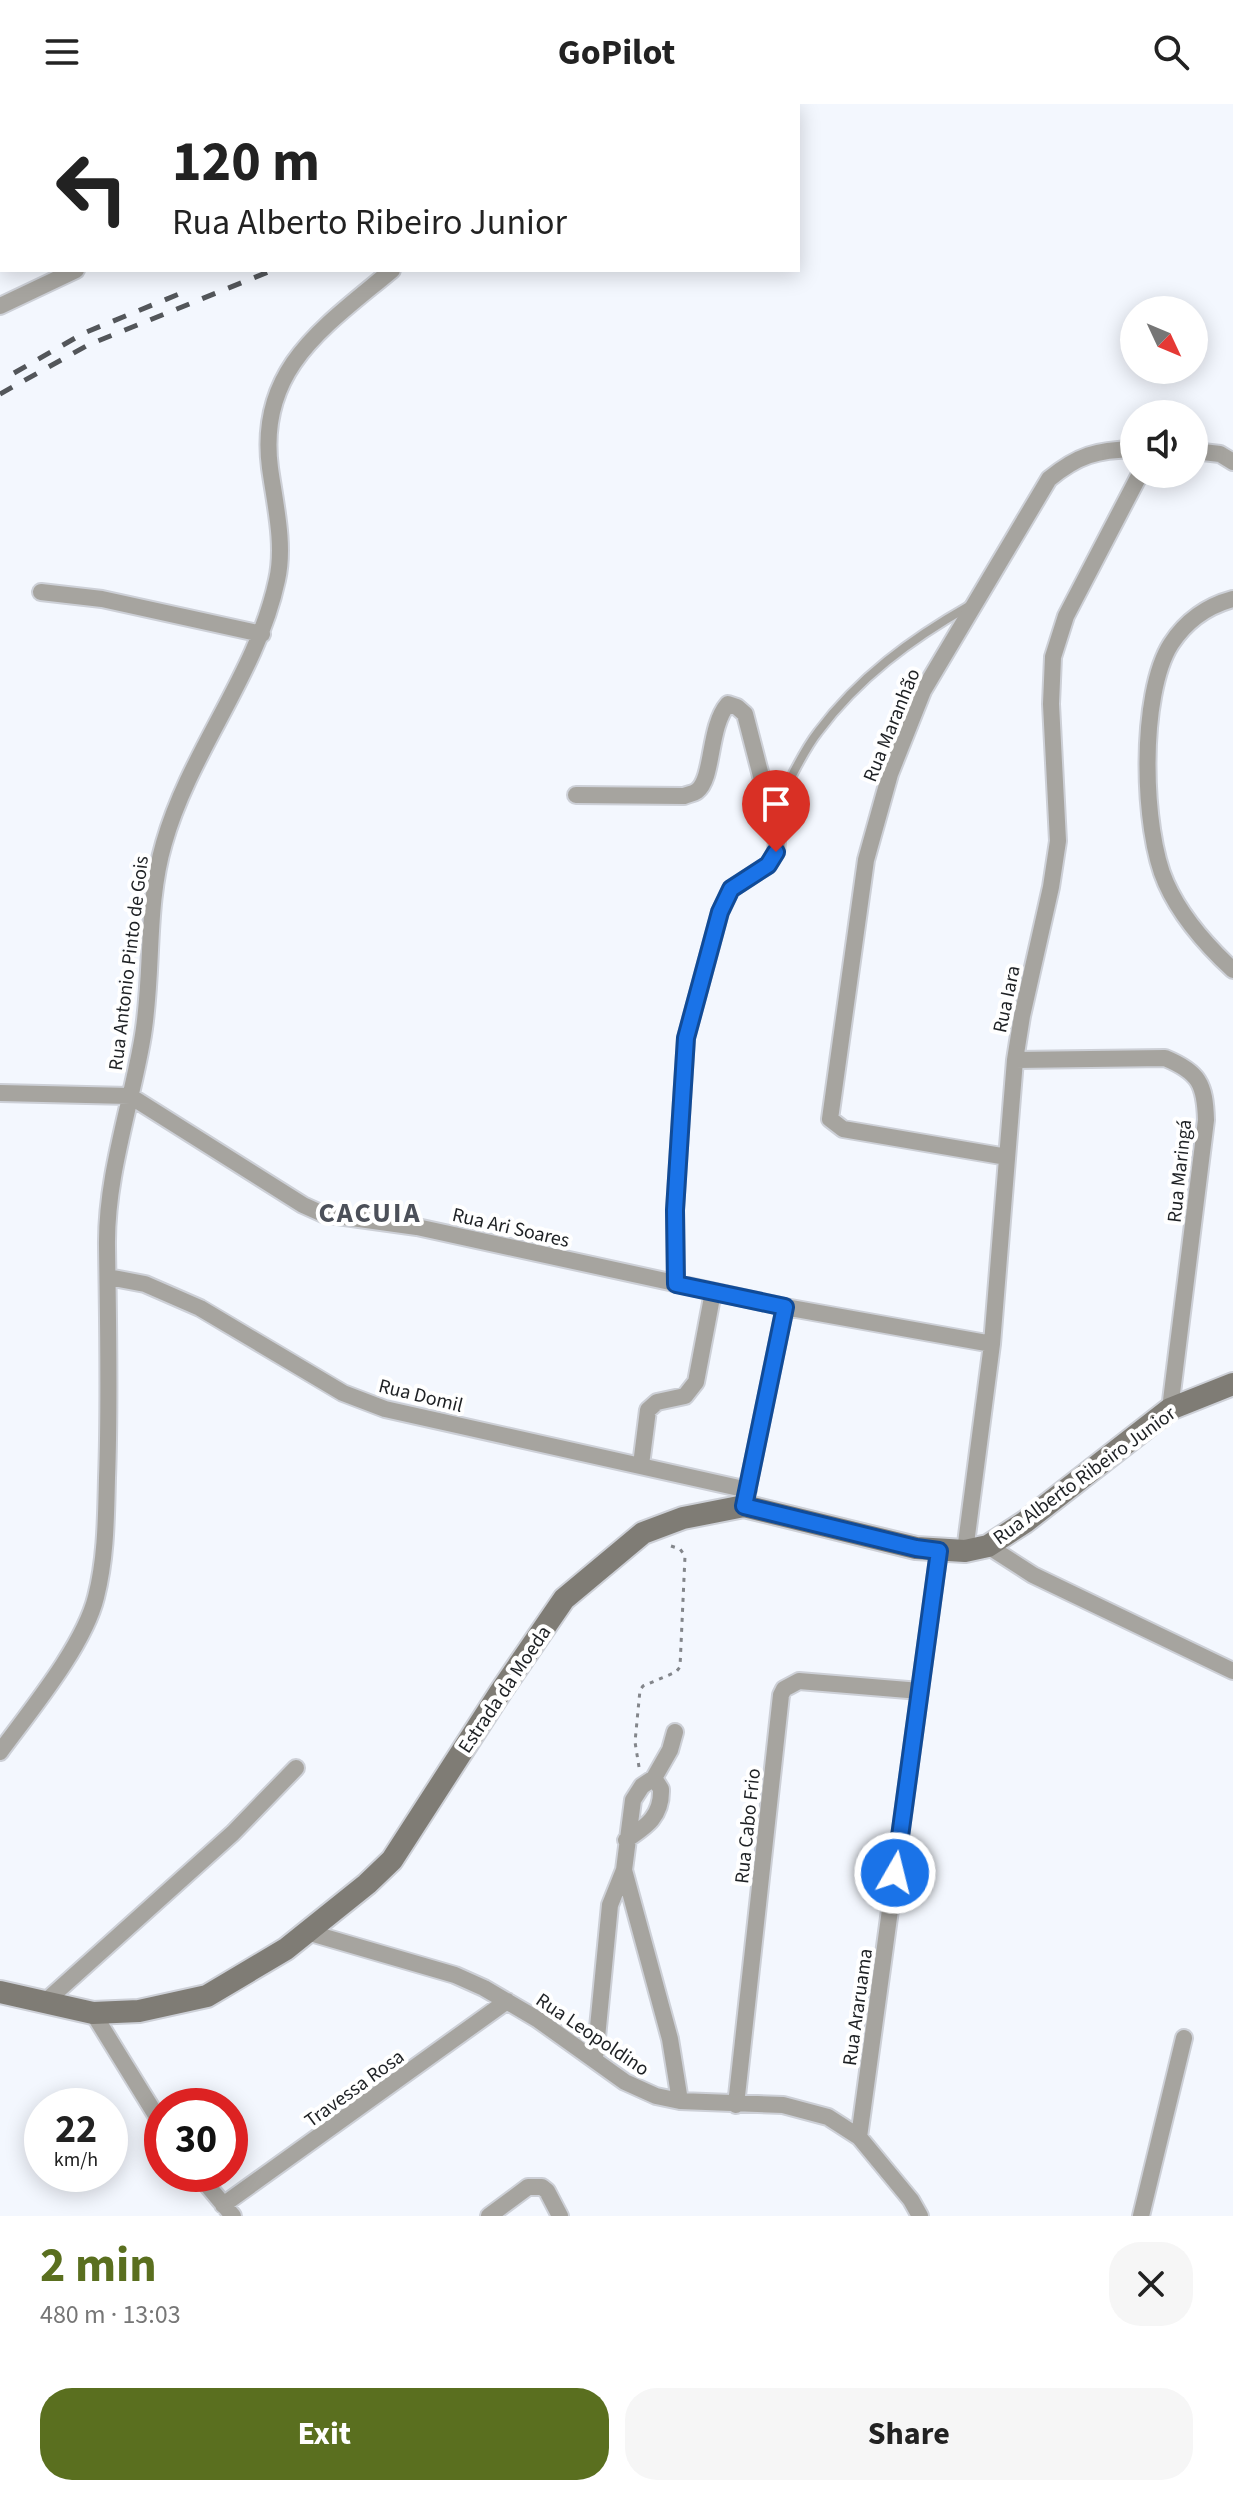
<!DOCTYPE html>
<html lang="en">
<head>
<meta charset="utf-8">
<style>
  :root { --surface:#fff; --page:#f6f6f6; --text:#222; --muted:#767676; --accent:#5a6f1f }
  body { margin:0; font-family:"Source Sans 3",sans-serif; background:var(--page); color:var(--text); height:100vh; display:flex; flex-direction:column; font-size:30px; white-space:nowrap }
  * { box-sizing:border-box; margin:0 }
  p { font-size:26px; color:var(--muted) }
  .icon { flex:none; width:44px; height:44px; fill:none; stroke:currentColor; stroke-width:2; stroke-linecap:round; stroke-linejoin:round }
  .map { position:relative; height:2112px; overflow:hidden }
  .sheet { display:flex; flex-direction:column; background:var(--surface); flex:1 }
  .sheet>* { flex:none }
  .hud { position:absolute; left:0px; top:0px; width:800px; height:168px; box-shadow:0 4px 20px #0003; background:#fff; color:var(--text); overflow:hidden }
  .needle { width:52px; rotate:134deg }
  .buttons { position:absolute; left:1120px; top:192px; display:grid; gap:16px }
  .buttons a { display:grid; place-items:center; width:88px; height:88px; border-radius:50%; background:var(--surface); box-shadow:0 4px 20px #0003; font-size:40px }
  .speed { position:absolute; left:24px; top:1984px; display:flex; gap:16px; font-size:40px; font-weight:700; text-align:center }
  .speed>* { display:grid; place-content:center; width:104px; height:104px; border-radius:50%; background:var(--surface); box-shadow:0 4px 20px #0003; line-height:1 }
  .speed small { font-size:20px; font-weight:400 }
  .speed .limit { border:12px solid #d22; background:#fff; color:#111 }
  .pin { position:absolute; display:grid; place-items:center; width:68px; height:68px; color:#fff; margin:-82px -34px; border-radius:50% 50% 50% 0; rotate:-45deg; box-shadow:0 0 8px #0007 }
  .pin .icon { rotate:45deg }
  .me { position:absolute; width:88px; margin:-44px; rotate:8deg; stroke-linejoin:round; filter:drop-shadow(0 0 6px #0008) }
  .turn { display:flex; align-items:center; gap:28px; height:168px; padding:0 40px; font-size:36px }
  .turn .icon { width:104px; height:104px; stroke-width:2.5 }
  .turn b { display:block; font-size:56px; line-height:68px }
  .round { display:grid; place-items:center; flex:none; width:84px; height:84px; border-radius:32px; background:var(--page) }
  .head { display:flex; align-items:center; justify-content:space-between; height:136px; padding:0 40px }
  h1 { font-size:48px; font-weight:700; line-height:60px; color:var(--accent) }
  .primary-button { display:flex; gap:16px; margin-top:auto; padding:16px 40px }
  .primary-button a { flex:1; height:92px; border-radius:32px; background:var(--accent); color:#fff; font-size:32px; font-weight:700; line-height:92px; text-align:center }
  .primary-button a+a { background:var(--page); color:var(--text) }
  header { display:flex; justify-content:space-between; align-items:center; height:104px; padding:0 40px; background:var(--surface); font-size:36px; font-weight:700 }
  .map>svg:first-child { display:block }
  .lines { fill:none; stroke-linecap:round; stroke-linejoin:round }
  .lane-casing { stroke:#cdd0d7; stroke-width:12 }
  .street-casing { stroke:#cdd0d7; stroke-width:20 }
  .secondary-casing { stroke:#cdd0d7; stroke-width:26 }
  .path { stroke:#83868b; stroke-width:3; stroke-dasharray:4 6; stroke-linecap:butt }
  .lane { stroke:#a6a49f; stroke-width:8 }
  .street { stroke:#a6a49f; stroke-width:16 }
  .secondary { stroke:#7f7c75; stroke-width:22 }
  .rail { stroke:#53565a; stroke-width:5; stroke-dasharray:14 14; stroke-linecap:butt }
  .route-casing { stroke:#114b97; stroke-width:20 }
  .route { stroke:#1a73e8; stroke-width:14 }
  .labels { text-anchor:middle; stroke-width:8; stroke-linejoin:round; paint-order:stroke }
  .street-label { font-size:20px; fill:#1e2124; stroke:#fff }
  .district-label { font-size:28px; font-weight:bold; letter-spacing:2px; fill:#4c5059; stroke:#fff }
</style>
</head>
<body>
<header><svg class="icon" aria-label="menu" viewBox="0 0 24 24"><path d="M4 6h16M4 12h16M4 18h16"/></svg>GoPilot<svg class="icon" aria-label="search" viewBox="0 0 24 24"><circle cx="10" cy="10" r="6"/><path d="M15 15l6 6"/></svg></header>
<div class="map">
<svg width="1233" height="2112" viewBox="0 0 1233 2112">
  <rect width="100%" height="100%" fill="#f3f7fe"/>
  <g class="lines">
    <defs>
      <path id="lane" d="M781,692C793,671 803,647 818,628C858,574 911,535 969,502"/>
      <path id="street" d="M542,2L549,0
        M0,39L2,40
        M0,202L76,166
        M1194,347L1220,350L1233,358
        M41,488L102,495L262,530
        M1233,495C1207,502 1186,517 1171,540C1139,590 1142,726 1166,779C1181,813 1206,841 1233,866
        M576,691L684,692C688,690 693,690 697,687C714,674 708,623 728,600L737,603L745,610L761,672L781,692L776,748L768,761L731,785L720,808L686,934L675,1106L676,1180
        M1015,956L1165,954C1199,968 1205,980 1206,1016L1170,1305
        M0,989L130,992L303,1101L323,1110L417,1123L785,1203L992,1240
        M1007,1053L843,1025L830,1015L866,756L890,670L923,587L1049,375C1078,351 1097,346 1134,345
        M108,1173L145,1180L200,1204L343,1289L385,1305L748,1386
        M641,1361L648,1306L657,1298L685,1292L696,1278L713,1188
        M745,1397L785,1203
        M988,1442L1033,1471L1233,1567
        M965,1447L992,1240L1015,956L1022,912L1051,783L1058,737L1051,600L1053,553L1066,512L1140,370
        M0,1648C30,1607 84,1542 96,1493C106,1454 106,1413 107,1374C110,1296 108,1219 107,1142C106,1073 130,1005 142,937C154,872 145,804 164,739C190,647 257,570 277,476C285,441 275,400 270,364C257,265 324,223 392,166
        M654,1674L642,1682L633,1696L624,1766L670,1935L680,1997
        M626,1736C647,1722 662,1712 661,1685L654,1674L670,1646L675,1628
        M307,1828L455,1871L484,1884L537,1915L625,1978L656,1992L680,1997L783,2001L828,2013L859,2033L911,2096L920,2112
        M45,1898L233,1729L296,1664
        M93,1909L162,2021
        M595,1954L610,1801L624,1766
        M736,2001L781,1591L784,1585L799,1577L920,1587
        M859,2033L939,1447
        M198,2070L233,2112
        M223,2101L507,1897
        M489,2112L528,2083H542L547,2087L560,2112
        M1141,2112L1184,1934"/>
      <path id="secondary" d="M0,1888L93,1909L139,1907L207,1892L286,1845L367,1780L392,1756L501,1587L564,1495L643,1429L683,1414L744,1402L916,1444L965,1447L988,1442L1025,1418L1170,1305L1233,1280"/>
    </defs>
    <use href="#lane" class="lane-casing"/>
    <use href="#street" class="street-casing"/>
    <use href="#secondary" class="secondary-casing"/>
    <path class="path" d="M194,0L198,2
      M87,2L89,0
      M639,1663L635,1638L640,1586L643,1582L676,1568L680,1563L685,1452L680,1445L668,1441"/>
    <use href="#lane" class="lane"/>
    <use href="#street" class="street"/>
    <use href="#secondary" class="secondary"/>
    <path class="rail" d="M715,2L721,0
      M757,2L764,0
      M14,269L84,229L179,190
      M0,290L88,241L273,166"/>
  </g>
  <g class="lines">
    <defs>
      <path id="route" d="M776,748L768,761L731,785L720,808L686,934L675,1106L676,1180L785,1203L744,1402L916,1444L939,1447L895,1769"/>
    </defs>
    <use href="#route" class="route-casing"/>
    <use href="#route" class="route"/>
  </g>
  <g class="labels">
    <g class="street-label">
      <text transform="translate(891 621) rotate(-68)" y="7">Rua Maranhão</text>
      <text transform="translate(128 859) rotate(-83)" y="7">Rua Antonio Pinto de Gois</text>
      <text transform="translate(1006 895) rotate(-78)" y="7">Rua Iara</text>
      <text transform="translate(1179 1067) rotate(-84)" y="7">Rua Maringá</text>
      <text transform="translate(511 1123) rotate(13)" y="7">Rua Ari Soares</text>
      <text transform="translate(421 1291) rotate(14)" y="7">Rua Domil</text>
      <text transform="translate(1084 1371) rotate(-36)" y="7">Rua Alberto Ribeiro Junior</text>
      <text transform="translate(504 1585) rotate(-56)" y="7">Estrada da Moeda</text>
      <text transform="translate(747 1722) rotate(-84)" y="7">Rua Cabo Frio</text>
      <text transform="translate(857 1903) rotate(-82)" y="7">Rua Araruama</text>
      <text transform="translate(593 1930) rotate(34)" y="7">Rua Leopoldino</text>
      <text transform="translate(354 1984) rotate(-36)" y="7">Travessa Rosa</text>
    </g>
    <g class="district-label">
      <text x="370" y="1118">CACUIA</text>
    </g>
  </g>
</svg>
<div class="buttons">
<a><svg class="needle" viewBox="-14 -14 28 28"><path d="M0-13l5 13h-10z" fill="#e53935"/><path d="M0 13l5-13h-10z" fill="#767676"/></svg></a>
<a><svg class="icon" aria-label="sound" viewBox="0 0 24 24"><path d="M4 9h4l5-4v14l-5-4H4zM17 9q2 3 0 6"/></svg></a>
</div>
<div class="speed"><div>22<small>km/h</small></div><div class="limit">30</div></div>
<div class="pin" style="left:776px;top:748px;background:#d93025"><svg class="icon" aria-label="arrive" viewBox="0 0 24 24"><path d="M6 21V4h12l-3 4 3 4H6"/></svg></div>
<svg class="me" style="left:895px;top:1769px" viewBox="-20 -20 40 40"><circle r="17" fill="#1a73e8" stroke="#fff" stroke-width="3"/><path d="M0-11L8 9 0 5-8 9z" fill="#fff"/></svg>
<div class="hud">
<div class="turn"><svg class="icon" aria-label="left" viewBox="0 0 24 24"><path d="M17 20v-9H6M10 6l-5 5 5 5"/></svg><div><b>120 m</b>Rua Alberto Ribeiro Junior</div></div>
</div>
</div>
<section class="sheet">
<div class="head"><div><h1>2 min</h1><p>480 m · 13:03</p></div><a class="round"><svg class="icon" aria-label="close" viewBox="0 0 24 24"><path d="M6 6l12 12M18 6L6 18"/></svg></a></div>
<div class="primary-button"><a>Exit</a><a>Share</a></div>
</section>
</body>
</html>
